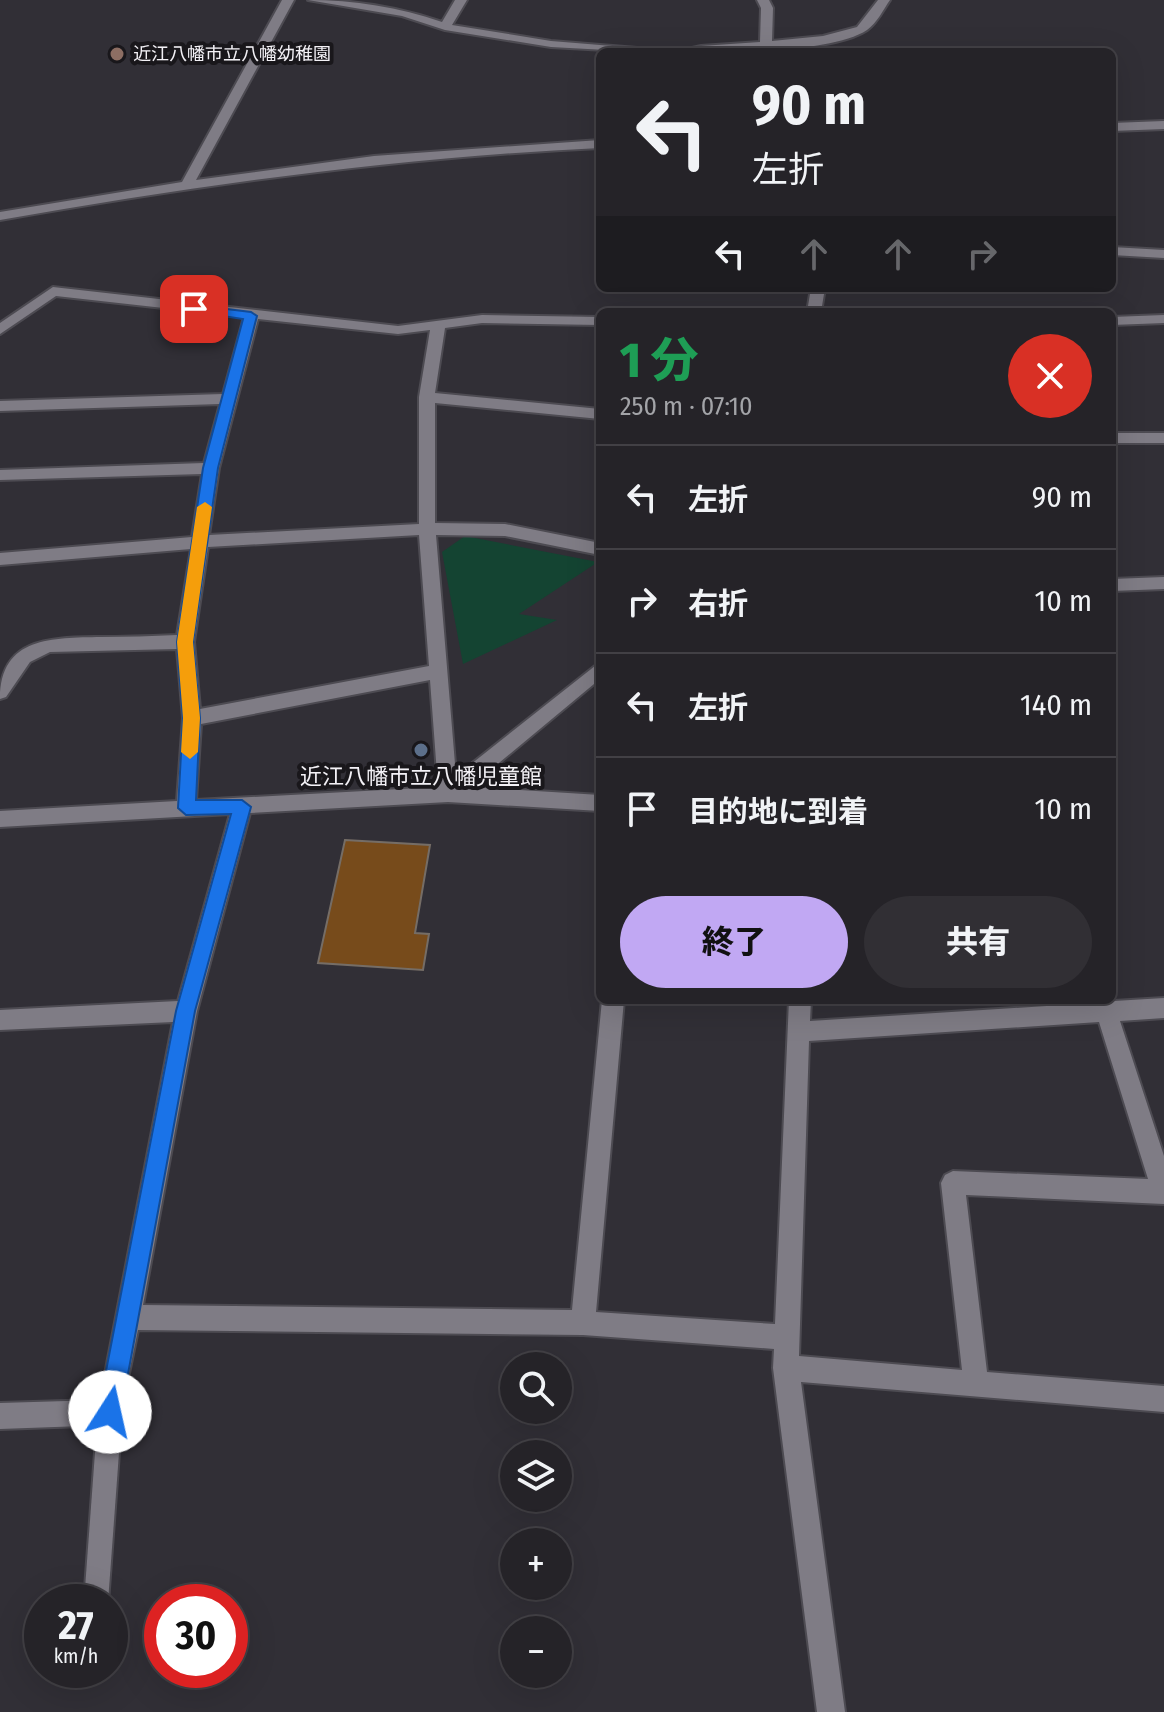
<!DOCTYPE html>
<html lang="ja">
<head>
<meta charset="utf-8">
<style>
  :root { --surface:#252328; --page:#312f34; --text:#f1f3f6; --muted:#a3a4a8; --line:#424045; --accent:#c1a8f3 }
  body { margin:0; font-family:"Fira Sans Condensed","Noto Sans JP",sans-serif; background:var(--page); color:var(--text); height:100vh; display:flex; flex-direction:column; font-size:30px; white-space:nowrap }
  * { box-sizing:border-box; margin:0 }
  p { font-size:26px; color:var(--muted) }
  .icon { flex:none; width:44px; height:44px; fill:none; stroke:currentColor; stroke-width:2; stroke-linecap:round; stroke-linejoin:round }
  .map { position:relative; flex:1; overflow:hidden }
  .side { position:absolute; left:596px; top:308px; width:520px; height:696px; display:flex; flex-direction:column; background:var(--surface); border-radius:12px; box-shadow:0 8px 32px #0002,0 0 0 2px var(--line) }
  .side>* { flex:none }
  .hud { position:absolute; left:596px; top:48px; width:520px; height:244px; border-radius:12px; box-shadow:0 8px 32px #0002,0 0 0 2px var(--line); background:#252328; color:var(--text); overflow:hidden }
  .fabs { position:absolute; left:500px; top:1352px; display:grid; gap:16px }
  .fabs a { display:grid; place-items:center; width:72px; height:72px; border-radius:50%; background:var(--surface); box-shadow:0 8px 32px #0002,0 0 0 2px var(--line); font-size:40px }
  .speed { position:absolute; left:24px; top:1584px; display:flex; gap:16px; font-size:40px; font-weight:700; text-align:center }
  .speed>* { display:grid; place-content:center; width:104px; height:104px; border-radius:50%; background:var(--surface); box-shadow:0 8px 32px #0002,0 0 0 2px var(--line); line-height:1 }
  .speed small { font-size:20px; font-weight:400 }
  .speed .limit { border:12px solid #d22; background:#fff; color:#111 }
  .pin { position:absolute; display:grid; place-items:center; width:68px; height:68px; color:#fff; margin:-34px; border-radius:16px; box-shadow:0 4px 12px #0006 }
  .me { position:absolute; width:88px; margin:-44px; rotate:10deg; stroke-linejoin:round; filter:drop-shadow(0 0 6px #0008) }
  .turn { display:flex; align-items:center; gap:28px; height:168px; padding:0 24px; font-size:36px }
  .turn .icon { width:104px; height:104px; stroke-width:2.5 }
  .turn b { display:block; font-size:56px; line-height:68px }
  .lanes { display:flex; align-items:center; height:76px; padding:0 24px; background:#0003; justify-content:center; gap:40px; direction:ltr }
  .lanes .off { opacity:.35 }
  .round { display:grid; place-items:center; flex:none; width:84px; height:84px; border-radius:42px; background:var(--page) }
  .summary { display:flex; align-items:center; justify-content:space-between; height:136px; padding:0 24px }
  h1 { font-size:48px; font-weight:800; line-height:60px; color:#1e9e55 }
  .action { display:flex; gap:16px; margin-top:auto; padding:16px 24px }
  .action a { flex:1; height:92px; border-radius:48px; background:var(--accent); color:#111; font-size:32px; font-weight:800; line-height:92px; text-align:center }
  .action a+a { background:var(--page); color:var(--text) }
  ul { padding:0; list-style:none }
  li { display:flex; align-items:center; gap:24px; height:104px; padding:0 24px; border-top:2px solid var(--line) }
  li div { flex:1 }
  li b { display:block; font-size:30px }
  li em { font-style:normal }
  .map>svg:first-child { display:block }
  .green { fill:#144432 }
  .building { fill:#774b1b; stroke:#756d66; stroke-width:2 }
  .lines { fill:none; stroke-linecap:round; stroke-linejoin:round }
  .lane-casing { stroke:#4d4b52; stroke-width:4 }
  .street-casing { stroke:#4d4b52; stroke-width:4 }
  .lane { fill:#7f7c85; fill-rule:evenodd }
  .street { fill:#7f7c85; fill-rule:evenodd }
  .route { fill:#1a73e8; stroke:#114b97; stroke-width:2 }
  .slow { fill:#f59e0b }
  .education-dot { fill:#8d6e63; stroke:#19171b; stroke-width:3 }
  .service-dot { fill:#5c6f8a; stroke:#19171b; stroke-width:3 }
  .labels { text-anchor:middle; stroke-width:8; stroke-linejoin:round; paint-order:stroke }
  .far-poi-label { font-size:18px; fill:#f3f1f6; stroke:#19171b; text-anchor:start }
  .poi-label { font-size:22px; fill:#f3f1f6; stroke:#19171b }
</style>
</head>
<body>
<div class="map">
<svg width="1164" height="1712" viewBox="0 0 1164 1712">
  <rect width="100%" height="100%" fill="#312f36"/>
  <path class="green" d="M465,536L598,562L519,614L557,620L463,664L442,552Z"/>
  <path class="building" d="M345,840L430,845L415,933L429,934L423,970L318,963Z"/>
  <g class="lines">
    <defs>
      <path id="lane" d="M110,1400L118,1404L122,1412L108,1602H84L98,1412L102,1404Z"/>
      <path id="street" d="M282,0H294L196,180L374,156L600,140V148C398,157 199,185 0,220V212L182,182Z
        M308,0C354,0 399,7 442,22L455,0H467L452,25L551,41L637,48L643,52L551,47L445,30L402,16Z
        M757,0H769L773,8L772,41L823,36L857,27L878,0H890C883,10 877,23 867,30C831,54 720,52 675,52L701,46L760,42L761,8Z
        M1164,121V129L1112,131V123Z
        M1112,247L1164,250V258L1112,255Z
        M53,287L398,326L482,315L600,317V325L482,323L445,328L435,393L600,409V419L435,403V523L505,524L600,543V555L505,536L436,535L456,776L600,662V679L470,787L600,795V811L448,802L250,813L197,1011L143,1305L572,1310L602,1000H624L596,1312L775,1324L789,1000H811L810,1021L1093,1003L1092,1000H1112V996L1114,1001L1164,998V1018L1120,1021L1164,1156V1204L966,1195L987,1372L1164,1386V1412L801,1382L845,1712H817L773,1368L774,1349L583,1335L138,1330L119,1421L110,1425L0,1429V1403L100,1400L173,1022L0,1030V1010L178,1001L230,814L0,827V811L177,801L183,718L177,649L50,652L30,662L6,697L0,699C0,636 53,638 101,637C127,637 152,636 177,635L191,549L0,565V553L192,537L202,474L0,480V470L204,463L220,404L0,411V401L223,394L244,317L56,296L0,334V323ZM258,319L398,334L430,330L419,397V524L209,535L219,468ZM419,535L429,666L200,709L194,642L208,547ZM430,680L438,787L196,800L201,724ZM1099,1022L1148,1179L953,1171L945,1175L941,1183L962,1370L799,1356L809,1041Z
        M811,288H825L821,312H807Z
        M1164,315V323L1112,325V317Z
        M1112,433H1164V443H1112Z
        M1164,577V589L1112,591V579Z"/>
    </defs>
    <use href="#lane" class="lane-casing"/>
    <use href="#street" class="street-casing"/>
    <use href="#lane" class="lane"/>
    <use href="#street" class="street"/>
  </g>
  <path class="route" d="M194,305L251,312L257,316L218,468L193,642L200,718L196,800H242L251,807L195,1011L121,1412L118,1421L110,1424L101,1421L98,1412L176,1011L231,814L186,815L178,808L183,718L177,642L203,468L243,319L190,311L188,309Z"/>
  <path class="slow" d="M205,502L212,507L193,642L200,718L198,752L190,759L181,752L183,718L177,642L197,507Z"/>
  <circle class="education-dot" cx="117" cy="54" r="8"/>
  <circle class="service-dot" cx="421" cy="750" r="8"/>
  <g class="labels">
    <g class="far-poi-label">
      <text x="133" y="60">近江八幡市立八幡幼稚園</text>
    </g>
    <g class="poi-label">
      <text x="421" y="784">近江八幡市立八幡児童館</text>
    </g>
  </g>
</svg>
<div class="fabs">
<a><svg class="icon" aria-label="search" viewBox="0 0 24 24"><circle cx="10" cy="10" r="6"/><path d="M15 15l6 6"/></svg></a>
<a><svg class="icon" aria-label="layers" viewBox="0 0 24 24"><path d="M12 4l9 5-9 5-9-5zM3 14l9 5 9-5"/></svg></a>
<a>+</a>
<a>−</a>
</div>
<div class="speed"><div>27<small>km/h</small></div><div class="limit">30</div></div>
<div class="pin" style="left:194px;top:309px;background:#d93025"><svg class="icon" aria-label="arrive" viewBox="0 0 24 24"><path d="M6 21V4h12l-3 4 3 4H6"/></svg></div>
<svg class="me" style="left:110px;top:1412px" viewBox="-20 -20 40 40"><circle r="19" fill="#fff"/><path d="M0-13L10 11 0 6-10 11z" fill="#1a73e8"/></svg>
<div class="hud">
<div class="turn"><svg class="icon" aria-label="left" viewBox="0 0 24 24"><path d="M17 20v-9H6M10 6l-5 5 5 5"/></svg><div><b>90 m</b>左折</div></div>
<div class="lanes"><svg class="icon" aria-label="left" viewBox="0 0 24 24"><path d="M17 20v-9H6M10 6l-5 5 5 5"/></svg><svg class="icon off" aria-label="ahead" viewBox="0 0 24 24"><path d="M12 20V5M6 11l6-6 6 6"/></svg><svg class="icon off" aria-label="ahead" viewBox="0 0 24 24"><path d="M12 20V5M6 11l6-6 6 6"/></svg><svg class="icon off" aria-label="right" viewBox="0 0 24 24"><path d="M7 20v-9h11M14 6l5 5-5 5"/></svg></div>
</div>
<section class="side">
<div class="summary"><div><h1>1 分</h1><p>250 m · 07:10</p></div><a class="round" style="background:#d93025;color:#fff"><svg class="icon" aria-label="close" viewBox="0 0 24 24"><path d="M6 6l12 12M18 6L6 18"/></svg></a></div>
<ul>
<li><svg class="icon" aria-label="left" viewBox="0 0 24 24"><path d="M17 20v-9H6M10 6l-5 5 5 5"/></svg><div><b>左折</b></div><em>90 m</em></li>
<li><svg class="icon" aria-label="right" viewBox="0 0 24 24"><path d="M7 20v-9h11M14 6l5 5-5 5"/></svg><div><b>右折</b></div><em>10 m</em></li>
<li><svg class="icon" aria-label="left" viewBox="0 0 24 24"><path d="M17 20v-9H6M10 6l-5 5 5 5"/></svg><div><b>左折</b></div><em>140 m</em></li>
<li><svg class="icon" aria-label="arrive" viewBox="0 0 24 24"><path d="M6 21V4h12l-3 4 3 4H6"/></svg><div><b>目的地に到着</b></div><em>10 m</em></li>
</ul>
<div class="action"><a>終了</a><a>共有</a></div>
</section>
</div>
</body>
</html>
